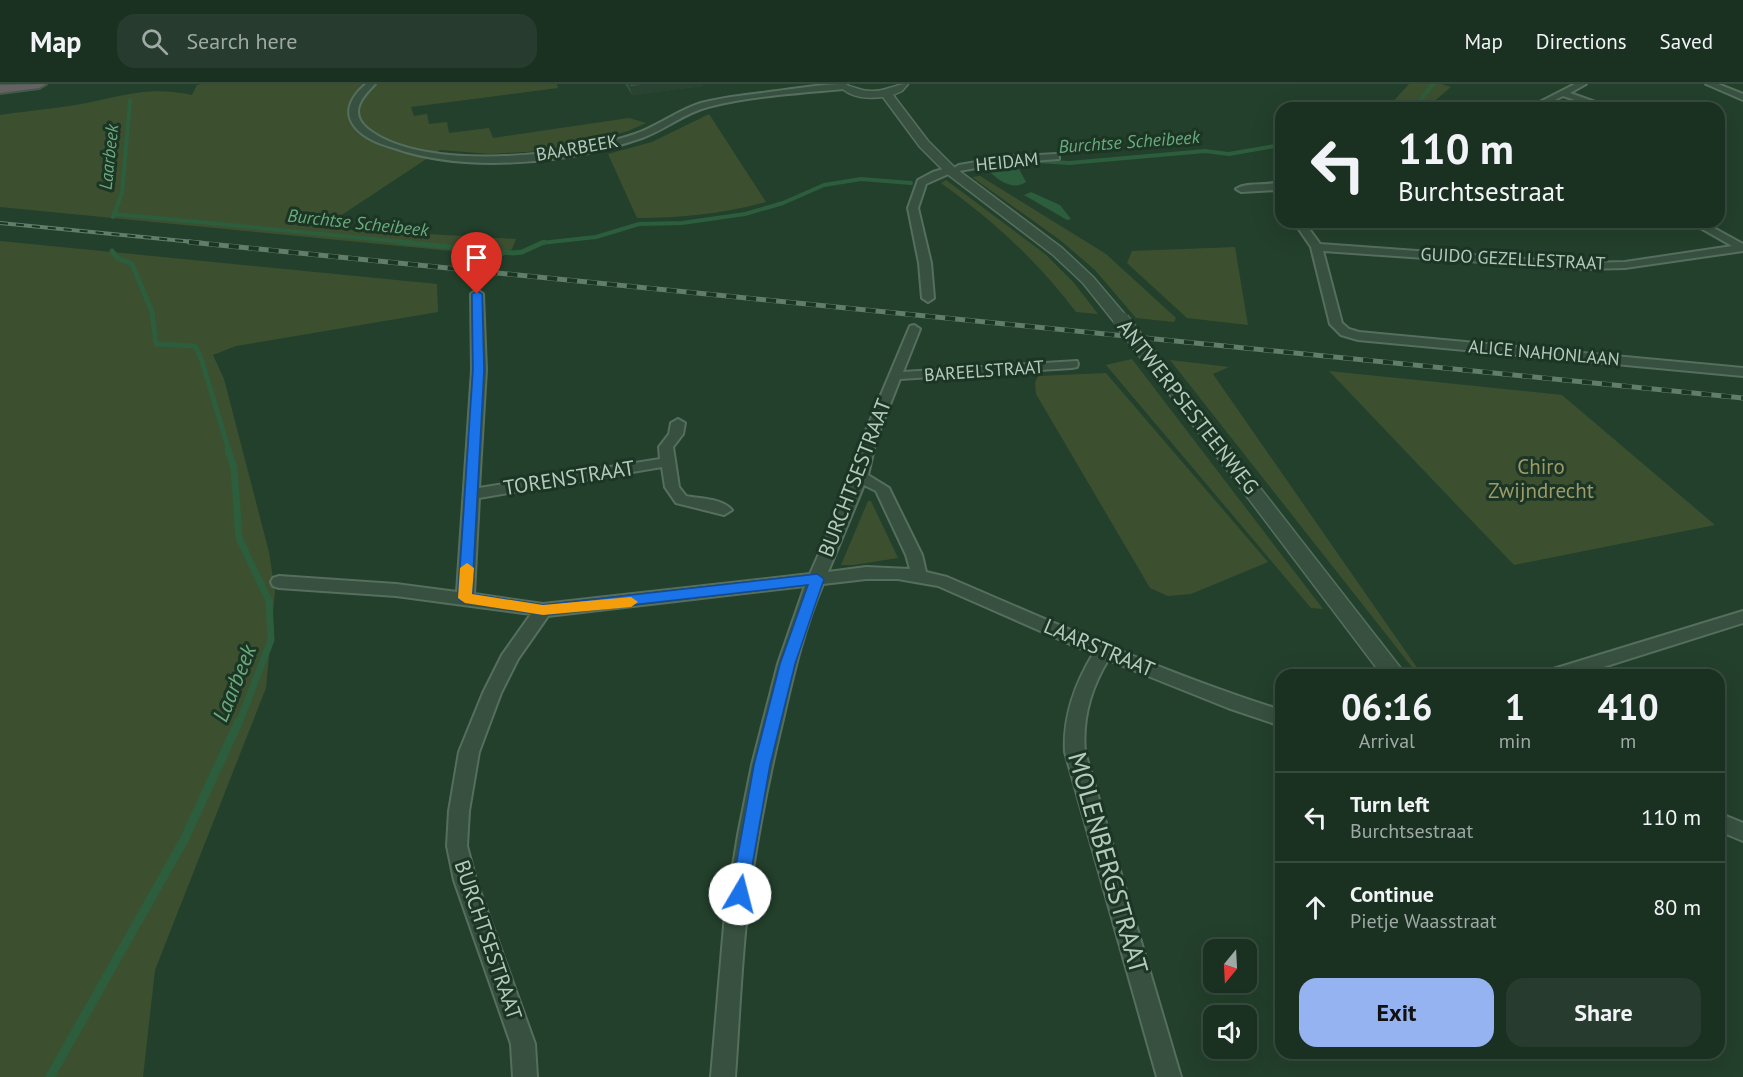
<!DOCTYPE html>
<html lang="en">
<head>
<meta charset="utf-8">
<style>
  :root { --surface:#1a3021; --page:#273c2e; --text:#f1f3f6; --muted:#9fa9a5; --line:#384b3f; --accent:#95b2f1 }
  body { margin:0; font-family:"PT Sans",sans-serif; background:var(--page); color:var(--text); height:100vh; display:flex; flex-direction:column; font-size:22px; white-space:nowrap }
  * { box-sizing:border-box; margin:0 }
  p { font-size:20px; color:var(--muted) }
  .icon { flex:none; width:33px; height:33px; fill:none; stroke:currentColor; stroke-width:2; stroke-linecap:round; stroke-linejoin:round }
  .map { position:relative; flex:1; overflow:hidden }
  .side { position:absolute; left:1275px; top:585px; width:450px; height:390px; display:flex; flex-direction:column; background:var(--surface); border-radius:18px; box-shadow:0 6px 24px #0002,0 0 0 2px var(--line) }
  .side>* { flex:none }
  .guide { position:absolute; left:1275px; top:18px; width:450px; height:126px; border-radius:18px; box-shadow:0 6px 24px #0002,0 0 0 2px var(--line); background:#1a3021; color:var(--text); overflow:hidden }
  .needle { width:39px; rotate:198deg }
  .controls { position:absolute; left:1203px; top:855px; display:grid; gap:12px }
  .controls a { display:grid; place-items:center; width:54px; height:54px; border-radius:12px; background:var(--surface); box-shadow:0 6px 24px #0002,0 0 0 2px var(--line); font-size:30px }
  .pin { position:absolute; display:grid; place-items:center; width:51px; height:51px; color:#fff; margin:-62px -26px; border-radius:50% 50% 50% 0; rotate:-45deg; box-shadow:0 0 6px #0007 }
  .pin .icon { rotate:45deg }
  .me { position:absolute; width:66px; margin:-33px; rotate:8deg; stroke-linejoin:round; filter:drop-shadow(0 0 4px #0008) }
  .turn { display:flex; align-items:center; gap:21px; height:126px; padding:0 24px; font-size:27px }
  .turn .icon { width:78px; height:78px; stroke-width:2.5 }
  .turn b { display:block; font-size:42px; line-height:51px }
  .eta { display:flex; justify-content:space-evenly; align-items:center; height:102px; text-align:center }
  .eta b { font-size:36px; font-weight:700; line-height:42px }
  .action { display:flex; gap:12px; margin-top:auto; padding:12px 24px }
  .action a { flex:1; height:69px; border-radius:18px; background:var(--accent); color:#111; font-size:24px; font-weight:700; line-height:69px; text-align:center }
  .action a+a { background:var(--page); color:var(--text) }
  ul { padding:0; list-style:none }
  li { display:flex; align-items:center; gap:18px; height:90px; padding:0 24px; border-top:2px solid var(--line) }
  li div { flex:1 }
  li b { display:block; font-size:22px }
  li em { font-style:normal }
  header { display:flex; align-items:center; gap:36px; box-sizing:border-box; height:84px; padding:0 30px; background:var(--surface); border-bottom:2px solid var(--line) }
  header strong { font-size:28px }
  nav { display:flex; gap:33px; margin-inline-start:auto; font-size:21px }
  .search { width:420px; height:54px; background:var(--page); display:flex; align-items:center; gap:15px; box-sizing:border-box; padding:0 21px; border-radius:18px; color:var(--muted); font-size:22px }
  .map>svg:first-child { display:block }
  .green { fill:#3c5030 }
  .water { fill:#2c5d3c }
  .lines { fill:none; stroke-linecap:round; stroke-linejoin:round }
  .stream-far3 { stroke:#2c5d3c; stroke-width:4 }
  .stream-far2 { stroke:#2c5d3c; stroke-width:5 }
  .stream-far1 { stroke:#2c5d3c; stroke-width:7 }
  .stream { stroke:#2c5d3c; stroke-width:9 }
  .minor-casing { stroke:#556e5d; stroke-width:4 }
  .tertiary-casing { stroke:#556e5d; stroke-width:3 }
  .trunk-casing { stroke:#425b4a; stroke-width:4 }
  .minor { fill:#37503f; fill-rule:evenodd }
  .tertiary { fill:#37503f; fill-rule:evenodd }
  .trunk { fill:#666264; fill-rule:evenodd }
  .rail-far1-casing { stroke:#607e6a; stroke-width:4 }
  .rail-casing { stroke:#607e6a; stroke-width:5 }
  .rail-far1 { stroke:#1c3524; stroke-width:2; stroke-dasharray:8; stroke-linecap:butt }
  .rail { stroke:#1c3524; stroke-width:4; stroke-dasharray:10; stroke-linecap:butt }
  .tertiary-bridge-casing { stroke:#556e5d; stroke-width:18; stroke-linecap:butt }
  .tertiary-bridge { stroke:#37503f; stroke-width:16 }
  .wall { fill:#33513d }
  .shaded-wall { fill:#294232 }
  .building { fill:#3b5e47; stroke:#294232; stroke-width:1.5 }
  .route { fill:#1a73e8; stroke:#114b97; stroke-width:1.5 }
  .slow { fill:#f59e0b }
  .labels { text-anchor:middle; stroke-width:6; stroke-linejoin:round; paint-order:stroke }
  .far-water-label { font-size:18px; font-style:italic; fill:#6aac7f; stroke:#1c3524 }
  .far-street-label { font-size:18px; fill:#b3cbbc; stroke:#1c3524 }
  .street-label { font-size:21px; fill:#b3cbbc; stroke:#1c3524 }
  .park-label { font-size:21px; fill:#9d9c69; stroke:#1c3524 }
  .water-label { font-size:22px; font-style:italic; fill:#6aac7f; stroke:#1c3524 }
  .near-street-label { font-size:26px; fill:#b3cbbc; stroke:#1c3524 }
</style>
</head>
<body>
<header>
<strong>Map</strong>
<div class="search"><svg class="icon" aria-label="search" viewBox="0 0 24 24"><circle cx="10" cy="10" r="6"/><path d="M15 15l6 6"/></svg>Search here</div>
<nav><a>Map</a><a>Directions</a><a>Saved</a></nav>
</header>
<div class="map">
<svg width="1743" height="993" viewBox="0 0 1743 993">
  <rect width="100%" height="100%" fill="#23402c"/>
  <path class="green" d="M201,0H557L558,4L411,23L414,32L427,30L429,40L447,38L449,49L489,44L493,54L629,34L646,39L628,47L587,59L540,67L491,70L440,66L322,144L516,155L512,165L503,172L0,123V31C32,26 65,24 96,17C132,9 155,3 192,11L197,1Z
    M1409,0H1441L1451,3L1426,24H1382L1389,22Z
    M709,30L766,118C723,130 681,134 637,134L608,70L652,58Z
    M980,92L1106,170L1176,234L1174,238L1136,234L1095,186L1060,156L972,93Z
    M946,96L1045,170L1074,199L1098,230L1076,228C1038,177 992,136 941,99Z
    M0,157L437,200L438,228L236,262L213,271L224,295L269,468L275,507L266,604L155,886L143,993H0Z
    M1235,163L1248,241L1187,234L1127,179L1132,167Z
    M1132,275L1323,525L1311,524L1106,281Z
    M1170,276L1229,283L1213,290L1420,588L1415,587Z
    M1329,287L1562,311L1715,441L1514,481Z
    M1106,289L1268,478L1191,510L1168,512L1150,504L1036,310L1035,299L1038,292Z
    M868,417H871L898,474L853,481H841Z"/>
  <path class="water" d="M998,85H1019L1026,98C1014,107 999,97 990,88Z
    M1031,108L1060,121L1071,135L1067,136L1024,111Z"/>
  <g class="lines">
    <path class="stream-far3" d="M1414,24L1433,0
      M1021,76L1069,79L1205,67L1229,70L1281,61
      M115,130L416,159
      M113,133L122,109L130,16
      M541,159L596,153L639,140L682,139L745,130L783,119L824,101L861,95L911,99"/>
    <path class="stream-far2" d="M400,158L513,169L522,168L544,158
      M112,167L117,174L132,180L152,228L156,260L195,262L201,274L229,367"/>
    <path class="stream-far1" d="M228,366L234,384L239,454L269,517L271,556L239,639"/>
    <path class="stream" d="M50,993L184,756L239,637"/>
    <defs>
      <path id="minor" d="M366,0H375C362,13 348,29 368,45C424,89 571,72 635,50C658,42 678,26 701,19C723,13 747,11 769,8C794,5 820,0 846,0L848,2L844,5C801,9 749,12 708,23C684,29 665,46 642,54C570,79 468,90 394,64C380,60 365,55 355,43C342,27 353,11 366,0Z
        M1575,0H1586L1570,9L1612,24H1599L1563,12L1539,24H1528Z
        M1706,0H1718L1743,10V16Z
        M1719,65L1722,66L1724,70L1719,73Z
        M1056,70L1059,71V75L1005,79L959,87L954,84L959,81L1005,73Z
        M950,83L955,86L953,88L926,100L918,124L931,179L934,214L928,218L922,214L919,179L908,124L918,96L933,88Z
        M1281,97V105L1278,106L1241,108L1236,105C1248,97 1268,103 1281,97Z
        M1294,138H1304L1320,160L1583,179L1625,178L1732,162L1690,138H1703L1743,160V167L1625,184L1583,185L1323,167L1342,239L1349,245L1359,248L1743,284V292L1358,256L1341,251L1330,240L1311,163Z
        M477,206L483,210L486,286L479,404L660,375L659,363L669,350L671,339L678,335L685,339L683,350L673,363L679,403L686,412C700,415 722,414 732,426L724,431L676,419L665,403L662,383L479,414L474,510L543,520L810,490L853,393L862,356L910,242L914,241L920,245L903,288L1077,277L1078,280L1077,283L1072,284L900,295L876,356L868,391L889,404L922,471L926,488L947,493C1057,540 1167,590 1281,626V642L1228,624L1108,576C1091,604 1082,635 1085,668L1181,993H1157L1065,668C1063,632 1075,600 1093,570L938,502L898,495H866L823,500C805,542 794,587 784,631C768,696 755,762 747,829C741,883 739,938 735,993H711L725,830L738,751L752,681L778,580L805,502L548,532L518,575L501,609L479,668L469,727L467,762L476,796L535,960L537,993H513L511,960L454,796L447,762L449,727L459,668L483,609L502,571L531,530L396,512L279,504L273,502L271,498L273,494L279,492L396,500L457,508L472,286L471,210ZM864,401L876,407L906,471L910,485L866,483L828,488Z
        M1743,527V539L1578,591H1547L1550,586Z
        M1719,729L1743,739V757L1719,747Z"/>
      <path id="tertiary" d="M838,0C850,0 858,7 871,7C885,8 895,0 908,0L902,7L893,11L928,57L954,83L1062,164L1093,193L1127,233L1129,236L1127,239H1115L1083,199L1052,170L946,89L920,63L883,13C867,15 849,14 838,0Z
        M1149,267L1155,269L1406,591H1382L1143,275L1141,272Z"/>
      <path id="trunk" d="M46,0L39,4L0,9V1Z"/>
    </defs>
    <use href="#minor" class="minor-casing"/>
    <use href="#tertiary" class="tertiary-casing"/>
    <use href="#trunk" class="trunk-casing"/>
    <use href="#minor" class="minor"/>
    <use href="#tertiary" class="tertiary"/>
    <use href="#trunk" class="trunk"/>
    <defs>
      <path id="rail-far1" d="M0,139L204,159"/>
      <path id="rail" d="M189,158L1743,314"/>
    </defs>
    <use href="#rail-far1" class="rail-far1-casing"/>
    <use href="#rail" class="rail-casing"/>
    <use href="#rail-far1" class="rail-far1"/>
    <use href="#rail" class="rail"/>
    <defs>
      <path id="tertiary-bridge" d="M1121,236L1149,272"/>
    </defs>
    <use href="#tertiary-bridge" class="tertiary-bridge-casing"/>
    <use href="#tertiary-bridge" class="tertiary-bridge"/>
  </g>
  <path class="wall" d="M625,0H702L703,2L632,11Z"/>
  <path class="shaded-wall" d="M654,0H702L703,2L632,11L630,3Z"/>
  <path class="building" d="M629,0H654L630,3Z"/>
  <path class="route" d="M477,207L482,210L484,286L472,510L543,521L817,490L824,495L795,580L770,681L746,816L740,818L733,816L731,810L754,681L780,580L808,501L543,531L460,517L458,514L473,286L472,210Z"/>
  <path class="slow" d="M467,479L474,484L472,510L543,521L631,513L638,518L631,523L543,531L465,519L458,514L460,484Z"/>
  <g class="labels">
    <g class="far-water-label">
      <text transform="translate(1129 58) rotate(-4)" y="6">Burchtse Scheibeek</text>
      <text transform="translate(109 73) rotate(-84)" y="6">Laarbeek</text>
      <text transform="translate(358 139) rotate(6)" y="6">Burchtse Scheibeek</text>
    </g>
    <g class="far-street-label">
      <text transform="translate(577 64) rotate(-10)" y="6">BAARBEEK</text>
      <text transform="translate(1007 78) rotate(-6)" y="6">HEIDAM</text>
      <text transform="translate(1513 175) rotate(3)" y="6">GUIDO GEZELLESTRAAT</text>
      <text transform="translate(1544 269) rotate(5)" y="6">ALICE NAHONLAAN</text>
      <text transform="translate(984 287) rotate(-4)" y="6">BAREELSTRAAT</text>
    </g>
    <g class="street-label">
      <text transform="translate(1188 323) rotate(52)" y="7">ANTWERPSESTEENWEG</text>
      <text transform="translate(569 394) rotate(-9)" y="7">TORENSTRAAT</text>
      <text transform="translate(855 394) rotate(-69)" y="7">BURCHTSESTRAAT</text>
      <text transform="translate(1099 564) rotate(23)" y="7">LAARSTRAAT</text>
      <text transform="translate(488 856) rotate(71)" y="7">BURCHTSESTRAAT</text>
    </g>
    <g class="park-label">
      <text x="1541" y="390">Chiro<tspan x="1541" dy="24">Zwijndrecht</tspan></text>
    </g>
    <g class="water-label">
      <text transform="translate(234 599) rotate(-68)" y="8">Laarbeek</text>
    </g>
    <g class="near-street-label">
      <text transform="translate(1108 779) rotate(74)" y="9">MOLENBERGSTRAAT</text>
    </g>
  </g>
</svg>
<div class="controls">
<a><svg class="needle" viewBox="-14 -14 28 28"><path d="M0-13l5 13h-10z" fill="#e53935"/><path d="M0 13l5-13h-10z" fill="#9fa9a5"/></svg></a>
<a><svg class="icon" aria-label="sound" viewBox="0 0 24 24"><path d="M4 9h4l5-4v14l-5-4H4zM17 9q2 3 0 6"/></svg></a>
</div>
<div class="pin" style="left:477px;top:210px;background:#d93025"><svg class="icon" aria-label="arrive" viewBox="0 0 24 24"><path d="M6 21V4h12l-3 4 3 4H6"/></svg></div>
<svg class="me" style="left:740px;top:810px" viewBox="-20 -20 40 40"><circle r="19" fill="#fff"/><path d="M0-13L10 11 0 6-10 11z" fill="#1a73e8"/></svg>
<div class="guide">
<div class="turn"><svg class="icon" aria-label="left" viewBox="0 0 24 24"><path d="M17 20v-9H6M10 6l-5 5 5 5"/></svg><div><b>110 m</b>Burchtsestraat</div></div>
</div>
<section class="side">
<div class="eta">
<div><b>06:16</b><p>Arrival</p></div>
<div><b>1</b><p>min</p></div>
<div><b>410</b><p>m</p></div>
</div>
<ul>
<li><svg class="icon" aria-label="left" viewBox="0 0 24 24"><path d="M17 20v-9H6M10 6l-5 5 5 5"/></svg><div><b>Turn left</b><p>Burchtsestraat</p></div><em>110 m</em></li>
<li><svg class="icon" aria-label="ahead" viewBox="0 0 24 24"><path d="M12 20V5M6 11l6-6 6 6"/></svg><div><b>Continue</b><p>Pietje Waasstraat</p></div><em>80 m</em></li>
</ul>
<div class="action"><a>Exit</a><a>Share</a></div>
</section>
</div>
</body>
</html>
